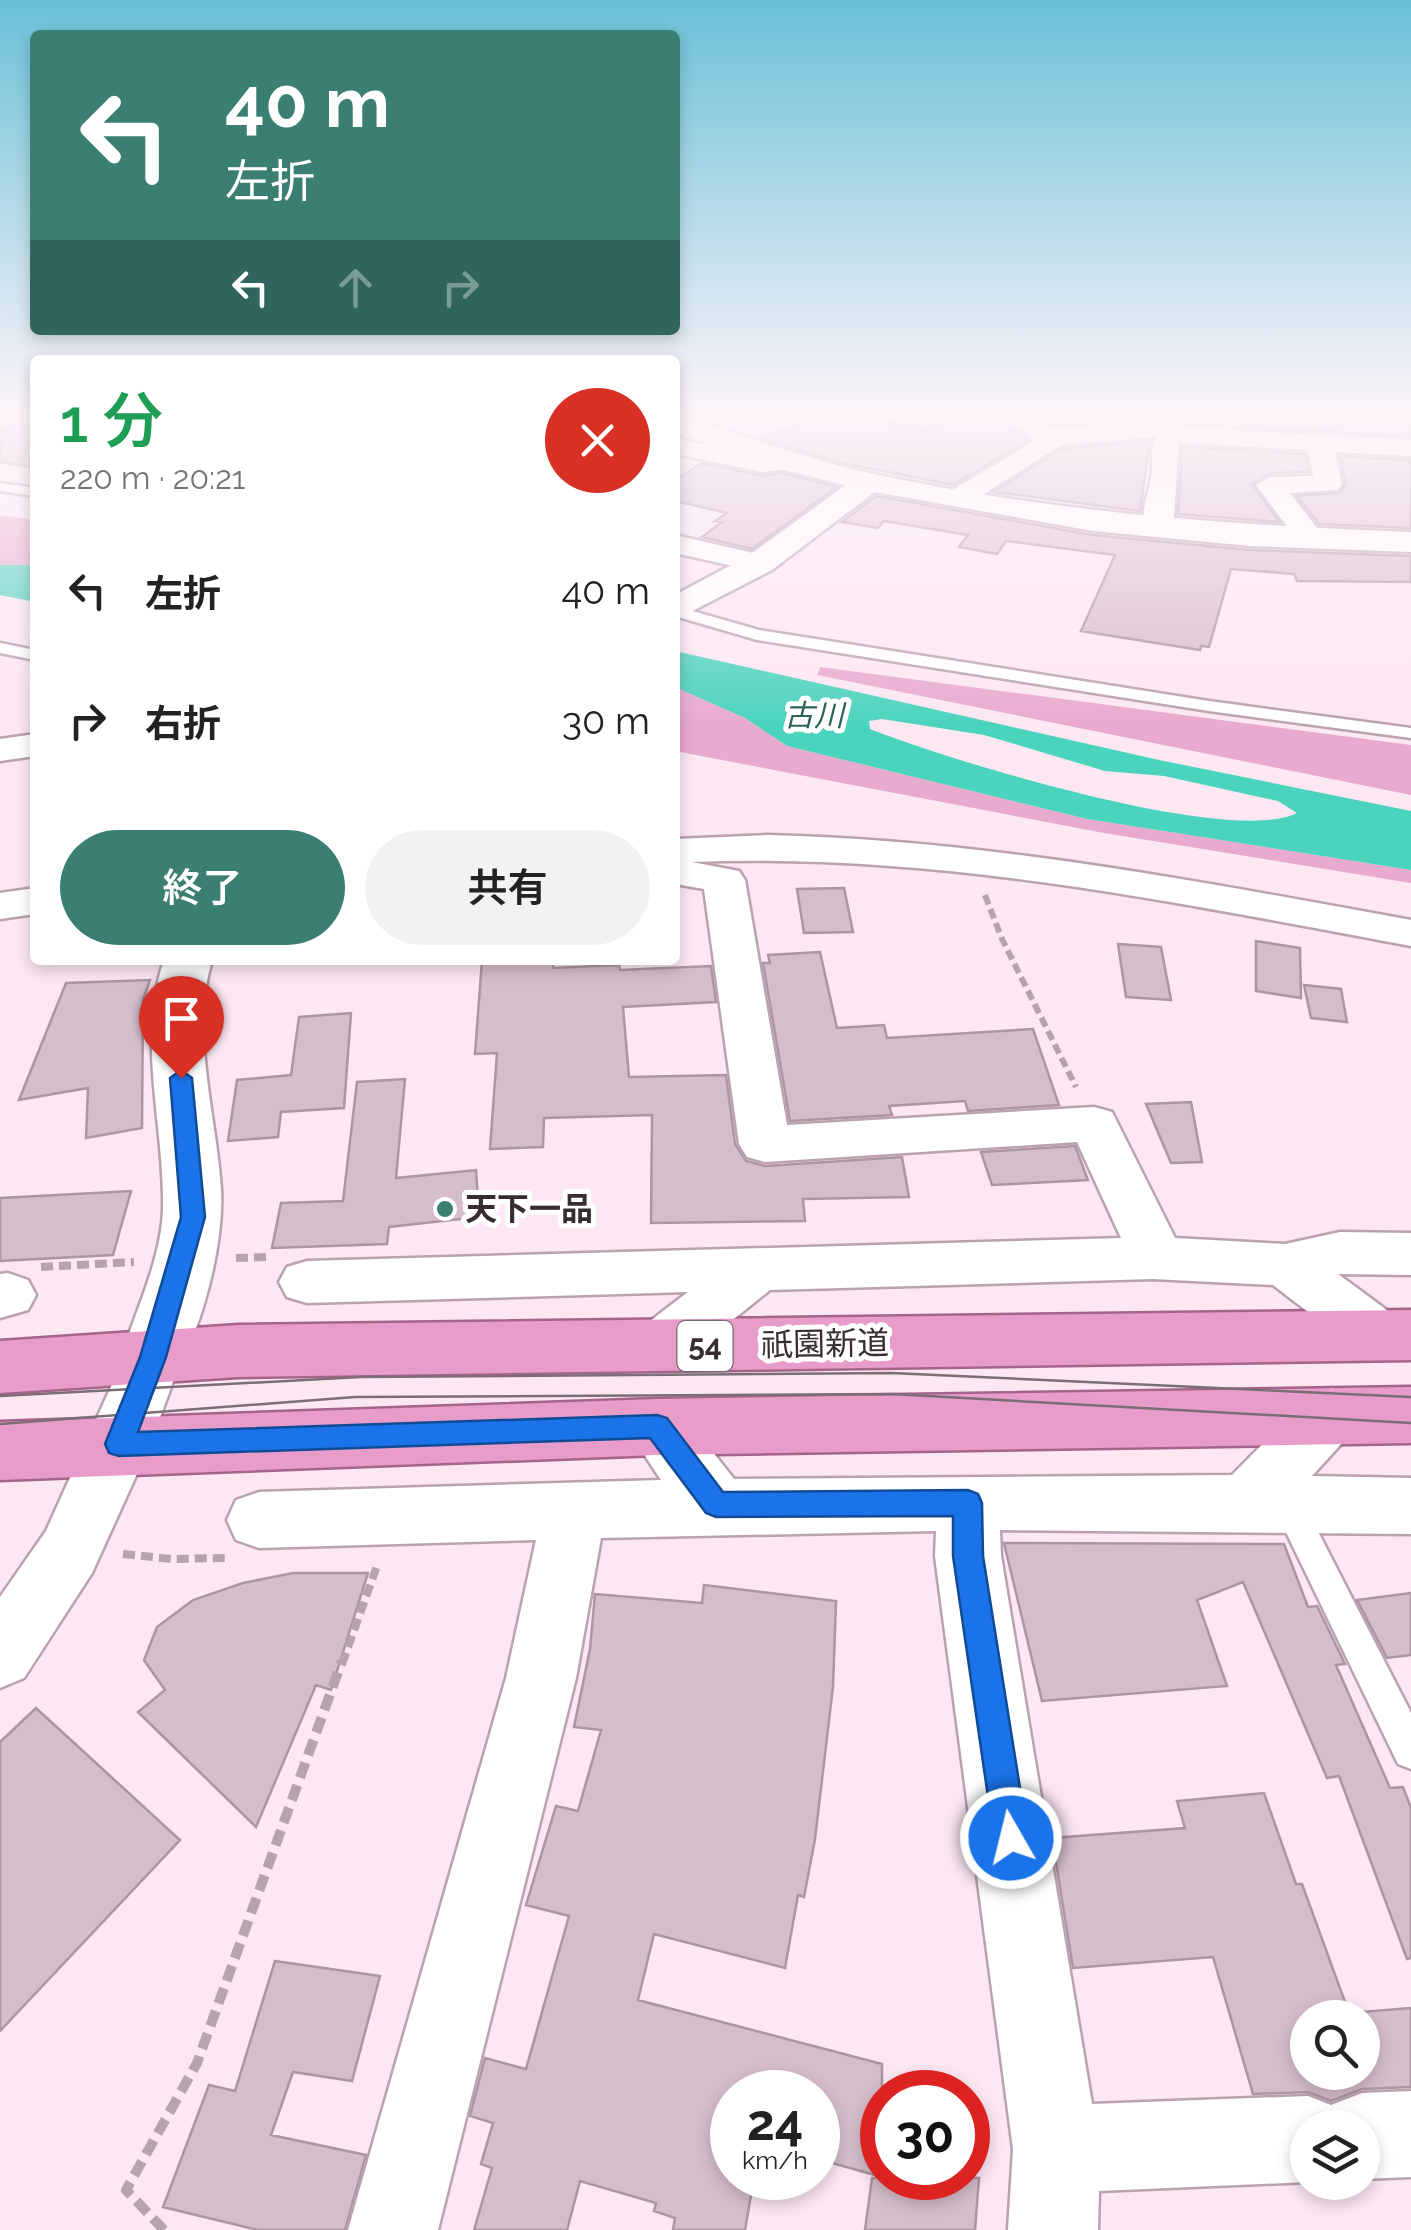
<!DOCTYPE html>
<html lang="ja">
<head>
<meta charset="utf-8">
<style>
  :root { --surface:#fff; --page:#f2f2f2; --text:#222; --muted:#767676; --accent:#3b7f73 }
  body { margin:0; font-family:Raleway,"Noto Sans JP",sans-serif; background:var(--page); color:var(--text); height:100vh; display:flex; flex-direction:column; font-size:38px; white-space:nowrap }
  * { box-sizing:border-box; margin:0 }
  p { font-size:32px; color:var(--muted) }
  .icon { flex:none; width:55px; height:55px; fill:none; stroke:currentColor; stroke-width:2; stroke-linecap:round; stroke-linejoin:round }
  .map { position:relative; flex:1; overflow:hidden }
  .drawer { position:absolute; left:30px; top:355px; width:650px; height:610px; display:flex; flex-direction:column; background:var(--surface); border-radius:10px; box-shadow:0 5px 15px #0003 }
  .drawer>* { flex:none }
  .hud { position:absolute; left:30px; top:30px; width:650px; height:305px; border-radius:10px; box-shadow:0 5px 15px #0003; background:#3b7f73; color:#fff; overflow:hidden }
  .tools { position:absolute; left:1290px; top:2000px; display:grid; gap:20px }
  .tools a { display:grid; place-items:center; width:90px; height:90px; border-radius:50%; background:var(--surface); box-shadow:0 5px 15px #0003; font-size:50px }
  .speed { position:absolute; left:710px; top:2070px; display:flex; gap:20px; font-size:50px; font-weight:700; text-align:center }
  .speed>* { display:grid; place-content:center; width:130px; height:130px; border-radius:50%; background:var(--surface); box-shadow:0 5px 15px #0003; line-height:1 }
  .speed small { font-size:25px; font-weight:400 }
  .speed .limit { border:15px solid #d22; background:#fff; color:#111 }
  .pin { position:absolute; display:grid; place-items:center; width:85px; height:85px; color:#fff; margin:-102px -42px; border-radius:50% 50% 50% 0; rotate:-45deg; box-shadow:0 0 10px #0007 }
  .pin .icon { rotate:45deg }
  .me { position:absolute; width:110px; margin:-55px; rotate:352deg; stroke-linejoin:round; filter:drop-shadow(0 0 8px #0008) }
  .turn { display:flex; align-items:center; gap:35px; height:210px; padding:0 30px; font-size:45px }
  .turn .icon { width:130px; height:130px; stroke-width:2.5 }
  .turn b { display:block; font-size:70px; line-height:85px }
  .lanes { display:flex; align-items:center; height:95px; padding:0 30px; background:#0003; justify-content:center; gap:50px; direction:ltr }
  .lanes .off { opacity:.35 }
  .round { display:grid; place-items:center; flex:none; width:105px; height:105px; border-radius:52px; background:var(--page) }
  .headline { display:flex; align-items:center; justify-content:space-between; height:170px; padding:0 30px }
  h1 { font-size:60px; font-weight:600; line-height:75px; color:#1e9e55 }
  .primary-button { display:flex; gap:20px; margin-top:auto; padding:20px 30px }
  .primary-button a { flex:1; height:115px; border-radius:60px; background:var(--accent); color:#fff; font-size:40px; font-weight:600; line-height:115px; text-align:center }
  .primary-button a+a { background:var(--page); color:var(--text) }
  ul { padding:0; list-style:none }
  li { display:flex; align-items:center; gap:30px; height:130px; padding:0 30px }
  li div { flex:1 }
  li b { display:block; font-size:38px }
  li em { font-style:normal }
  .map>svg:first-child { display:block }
  .green { fill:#e8aace }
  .water { fill:#4ad3bd; fill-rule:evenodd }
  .building { fill:#d6bdcb; stroke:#ad95a3; stroke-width:2.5; fill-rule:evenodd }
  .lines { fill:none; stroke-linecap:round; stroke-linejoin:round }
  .service-casing { stroke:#baa2af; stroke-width:5 }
  .minor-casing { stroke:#baa2af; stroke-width:5 }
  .tertiary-casing { stroke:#baa2af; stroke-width:5 }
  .secondary-casing { stroke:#baa2af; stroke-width:5 }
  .trunk-casing { stroke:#a5658b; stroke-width:5 }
  .path-far2 { stroke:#b5a4ad; stroke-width:6; stroke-dasharray:10 5; stroke-linecap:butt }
  .path-far1 { stroke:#b5a4ad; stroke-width:8; stroke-dasharray:12 6; stroke-linecap:butt }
  .path { stroke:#b5a4ad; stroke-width:10; stroke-dasharray:16 8; stroke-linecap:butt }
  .service { fill:#fff; fill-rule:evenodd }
  .minor { fill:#fff; fill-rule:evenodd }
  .tertiary { fill:#fff; fill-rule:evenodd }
  .secondary { fill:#fff; fill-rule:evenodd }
  .trunk { fill:#e79cca; fill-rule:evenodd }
  .tram { stroke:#7b6e75; stroke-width:2.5 }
  .route { fill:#1a73e8; stroke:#114b97; stroke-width:2.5 }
  .poi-dot { fill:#3b7f73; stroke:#fff; stroke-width:4 }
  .labels { text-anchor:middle; stroke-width:10; stroke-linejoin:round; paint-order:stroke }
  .far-water-label { font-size:30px; font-style:italic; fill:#2b6258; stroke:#fff }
  .shield { fill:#fff; stroke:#726b6f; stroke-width:2.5 }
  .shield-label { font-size:30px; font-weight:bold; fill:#362c31 }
  .poi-label { font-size:32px; font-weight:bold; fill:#362c31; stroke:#fff; text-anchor:start }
  .street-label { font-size:32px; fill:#362c31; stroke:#fff }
</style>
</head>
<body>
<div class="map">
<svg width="1411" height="2230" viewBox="0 0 1411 2230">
  <rect width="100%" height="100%" fill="#fce7f3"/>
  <path class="green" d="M0,515L35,520V565H0Z
    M820,667L1411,745V795L817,675Z
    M675,687L745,718L787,746L1087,819L1411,870V883L1104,833L675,751Z"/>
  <path class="water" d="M0,565H35V602L0,595Z
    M675,651L1159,760L1411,811V870L1087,819L787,746L745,718L675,687ZM882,719L984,735L1105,771L1164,776L1278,801L1297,813C1230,847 945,759 870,729L869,721Z"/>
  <path class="building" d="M822,415H883L890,424L922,430L938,427L954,415H991L1029,440L953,485L842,463L761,438Z
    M1034,415H1151L1152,418L1058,426Z
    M1183,415H1411V436L1189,424Z
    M21,425L35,426V468L0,462V431Z
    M1150,441L1140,511L994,492L1062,449Z
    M1182,447L1305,454L1308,472L1270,473L1252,484L1279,522L1178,514Z
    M1340,456L1411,460V528L1319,524L1297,496L1341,492L1346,483Z
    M702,463L762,476L782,473L837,487L752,549L702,537L722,522L715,521L727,513L675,501V480Z
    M876,496L1092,535L1250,550L1411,556V582L1297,581L1294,574L1231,569L1209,647L1201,646L1200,650L1081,631L1115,555L1006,541L997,554L959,547L968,535L884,521L878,528L842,522Z
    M844,888L853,932L804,933L797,889Z
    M1256,941L1300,948L1301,998L1256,991Z
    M1118,944L1161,947L1171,1000L1126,997Z
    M820,952L837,1028L884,1025L887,1038L1033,1029L1059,1105L968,1111L965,1101L889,1106L892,1115L790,1121L763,963H770L768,955Z
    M482,960H553V968L619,965L620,970L711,966L716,1002L623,1007L629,1077L726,1075L735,1144L746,1161L765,1166L902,1157L909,1197L803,1199L805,1221L651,1223L652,1115L544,1118L543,1147L490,1149L497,1053L475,1054Z
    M150,980L143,1000L142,1128L86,1138L88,1088L19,1100L66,983Z
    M1304,985L1341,989L1347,1022L1311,1018Z
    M351,1013L344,1108L281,1112L278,1137L228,1141L237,1080L291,1075L299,1017Z
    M405,1079L396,1178L476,1170L479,1217L389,1227L387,1244L272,1248L281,1203L343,1201L357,1082Z
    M1191,1102L1202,1162L1171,1163L1146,1104Z
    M1075,1146L1088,1180L992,1185L981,1152Z
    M131,1191L113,1255L0,1261V1198Z
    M1004,1543L1284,1544L1308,1607L1317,1606L1345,1664L1336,1665L1390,1788L1403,1787L1411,1808V1958L1407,1959L1339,1776L1327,1778L1243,1582L1197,1600L1227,1686L1042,1701Z
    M293,1573H368L331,1690L316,1685L256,1827L138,1712L165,1690L144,1660L157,1627L193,1600L243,1583Z
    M704,1585L836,1601L833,1687L815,1839L804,1897L798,1895L785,1968L654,1934L638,2000L882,2064V2177L818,2159V2092H732V2178H754L745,2230H673L675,2218L654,2211L656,2203L580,2181L567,2230H474L492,2168L481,2164L493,2123L470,2116L485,2058L526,2069L569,1916L526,1905L556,1806L578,1811L601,1730L574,1727L590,1649L595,1594L702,1603Z
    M1411,1593V1655L1387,1658L1357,1600Z
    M36,1708L180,1840L0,2031V1742Z
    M1264,1793L1296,1884H1302L1349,2013L1411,2008V2087L1362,2089L1331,2101L1308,2092L1253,2094L1213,1957L1073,1968L1052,1838L1185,1828L1177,1801ZM1308,2018H1362V2072H1308Z
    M275,1961L380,1976L352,2081L293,2072L271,2135L366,2155L345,2230H258L163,2207L209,2085L235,2091Z
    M872,2178H979L975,2230H865Z"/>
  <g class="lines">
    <defs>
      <path id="service" d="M0,483L35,488V496L0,491Z
        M675,606L759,630L1209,701L1411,728V738L1209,711L757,640L675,616Z
        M0,643L35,650V660L0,653Z
        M1302,1518L1313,1522L1411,1713V1769L1398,1764L1286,1532L1291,1522Z"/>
      <path id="minor" d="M0,415H18L21,419L17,424L0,427Z
        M887,415H950C933,431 912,426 891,420Z
        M994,415H1026L1057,430L1127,421L1158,422L1155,415H1179L1187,428L1411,440V456L1335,452L1342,484L1338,490L1290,493L1325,538L1320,544H1300L1256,485L1270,477L1313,476L1308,450L1179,443C1176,462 1177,522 1169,535H1149C1136,513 1151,492 1152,470C1153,456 1149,449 1157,437L1061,445L967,505H947L943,499L947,493L1036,440Z
        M675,438L763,456L786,454L799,462L795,468L763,472L675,454Z
        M675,535L771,557L775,563L771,569L760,572L675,553Z
        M35,734V756L0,761V739Z
        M768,835C986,840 1197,881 1411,920V946C1173,902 936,852 692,862L739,871L745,880L787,1125L1094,1107L1112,1112L1175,1238L1285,1244L1340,1232L1411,1233V1275L1338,1274L1399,1319L1408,1335L1399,1351L1379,1358L1359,1351L1273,1285L1153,1279L770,1290L679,1363L658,1370L637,1363L629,1347L637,1331L688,1292L307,1303L287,1297L279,1282L287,1267L307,1261L1121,1238L1077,1142L765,1162L747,1157L739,1144L704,889L675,884V839Z
        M35,888V914L0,919V893Z
        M8,1273L28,1280L36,1295L28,1310L0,1318V1274Z
        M153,1334L174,1340L182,1357L150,1445L92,1573L24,1678L0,1688V1597L46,1531L132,1340Z
        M1332,1388L1353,1395L1362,1413L1353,1431L1312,1476L1411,1478V1534L1000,1530L1001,1556L1092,2104L1308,2096L1331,2105L1362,2093L1411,2091V2177L1362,2179V2128H1308V2182L1099,2191L1098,2230H1008L1013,2149L935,1556L936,1531L601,1538L576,1678L438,2230H348L506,1678L536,1540L259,1548L236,1540L227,1520L236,1500L259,1492L661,1480L626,1427L635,1409L657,1402L679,1409L734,1479L1232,1475L1311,1395Z"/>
      <path id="tertiary" d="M869,473L880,476L884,482L880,488L772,570L675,620V595L748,556L858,476Z
        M164,960H212C190,1036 216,1112 221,1189C224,1246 202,1325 176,1375L153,1383L130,1375L121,1357C136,1310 161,1260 163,1210C165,1126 136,1042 164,960Z"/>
      <path id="secondary" d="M675,416C739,432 800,458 865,472C1045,512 1228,525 1411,532V552L1250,546L1093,531L869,491L776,468L675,433Z"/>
      <path id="trunk" d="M1411,1310V1360L238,1377L0,1393V1341L238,1325Z
        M1411,1387V1443L657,1455L0,1480V1422L657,1399Z"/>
    </defs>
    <use href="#service" class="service-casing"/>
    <use href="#minor" class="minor-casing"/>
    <use href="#tertiary" class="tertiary-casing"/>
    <use href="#secondary" class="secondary-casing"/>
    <use href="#trunk" class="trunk-casing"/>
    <path class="path-far2" d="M985,895L1002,939L1076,1087"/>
    <path class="path-far1" d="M236,1258L269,1257
      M41,1267L134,1262
      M123,1554L172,1559L225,1558
      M342,1664L377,1566"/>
    <path class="path" d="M164,2230L126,2190L197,2063L342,1661"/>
    <use href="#service" class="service"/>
    <use href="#minor" class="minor"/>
    <use href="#tertiary" class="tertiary"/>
    <use href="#secondary" class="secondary"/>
    <use href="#trunk" class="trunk"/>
    <path class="tram" d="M0,1396L361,1377L892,1373L1411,1397
      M0,1424L355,1397L892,1394L1411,1423"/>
  </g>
  <linearGradient id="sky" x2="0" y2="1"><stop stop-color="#69c0d7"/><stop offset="0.57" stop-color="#fef4fa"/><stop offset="1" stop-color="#fef4fa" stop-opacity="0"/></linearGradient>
  <rect width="1411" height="727" fill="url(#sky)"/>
  <path class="route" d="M181,1070L192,1078L205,1217L166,1357L138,1432L657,1415L667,1418L723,1492L968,1490L978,1494L982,1503L983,1556L1028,1838L1023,1850L1011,1855L999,1850L994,1838L953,1556V1516L716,1517L706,1513L650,1438L119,1456L109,1453L105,1444L140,1357L181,1217L170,1078Z"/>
  <circle class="poi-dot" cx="445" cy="1209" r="10"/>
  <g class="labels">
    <g class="far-water-label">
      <text x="814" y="726">古川</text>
    </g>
    <rect class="shield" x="677.5" y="1321" width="55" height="50" rx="8"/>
    <g class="shield-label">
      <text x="705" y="1356">54</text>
    </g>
    <g class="poi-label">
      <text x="465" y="1220">天下一品</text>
    </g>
    <g class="street-label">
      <text transform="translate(825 1344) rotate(-1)" y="11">祇園新道</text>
    </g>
  </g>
</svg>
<div class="tools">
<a><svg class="icon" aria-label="search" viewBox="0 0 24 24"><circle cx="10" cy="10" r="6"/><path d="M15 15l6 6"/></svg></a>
<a><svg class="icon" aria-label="layers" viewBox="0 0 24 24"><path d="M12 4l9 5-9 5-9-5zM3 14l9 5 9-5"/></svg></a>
</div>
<div class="speed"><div>24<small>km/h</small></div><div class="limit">30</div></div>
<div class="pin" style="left:181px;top:1078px;background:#d93025"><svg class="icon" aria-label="arrive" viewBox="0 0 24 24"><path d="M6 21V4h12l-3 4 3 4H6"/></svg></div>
<svg class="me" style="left:1011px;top:1838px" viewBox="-20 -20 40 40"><circle r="17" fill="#1a73e8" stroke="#fff" stroke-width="3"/><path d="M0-11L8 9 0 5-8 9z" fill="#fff"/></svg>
<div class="hud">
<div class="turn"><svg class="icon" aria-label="left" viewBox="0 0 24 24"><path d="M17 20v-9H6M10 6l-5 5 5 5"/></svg><div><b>40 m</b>左折</div></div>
<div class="lanes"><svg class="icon" aria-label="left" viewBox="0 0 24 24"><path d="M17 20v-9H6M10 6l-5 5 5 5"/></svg><svg class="icon off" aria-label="ahead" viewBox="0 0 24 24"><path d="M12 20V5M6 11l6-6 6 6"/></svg><svg class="icon off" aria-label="right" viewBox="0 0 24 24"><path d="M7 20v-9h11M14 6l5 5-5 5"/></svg></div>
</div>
<section class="drawer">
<div class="headline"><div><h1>1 分</h1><p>220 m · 20:21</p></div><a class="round" style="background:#d93025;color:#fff"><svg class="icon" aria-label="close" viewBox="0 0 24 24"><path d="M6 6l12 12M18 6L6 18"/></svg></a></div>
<ul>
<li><svg class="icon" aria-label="left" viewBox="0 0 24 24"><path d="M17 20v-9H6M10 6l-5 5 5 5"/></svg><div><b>左折</b></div><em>40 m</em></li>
<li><svg class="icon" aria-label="right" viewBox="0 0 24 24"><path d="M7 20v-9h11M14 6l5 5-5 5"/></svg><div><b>右折</b></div><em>30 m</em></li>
</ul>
<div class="primary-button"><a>終了</a><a>共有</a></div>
</section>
</div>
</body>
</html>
